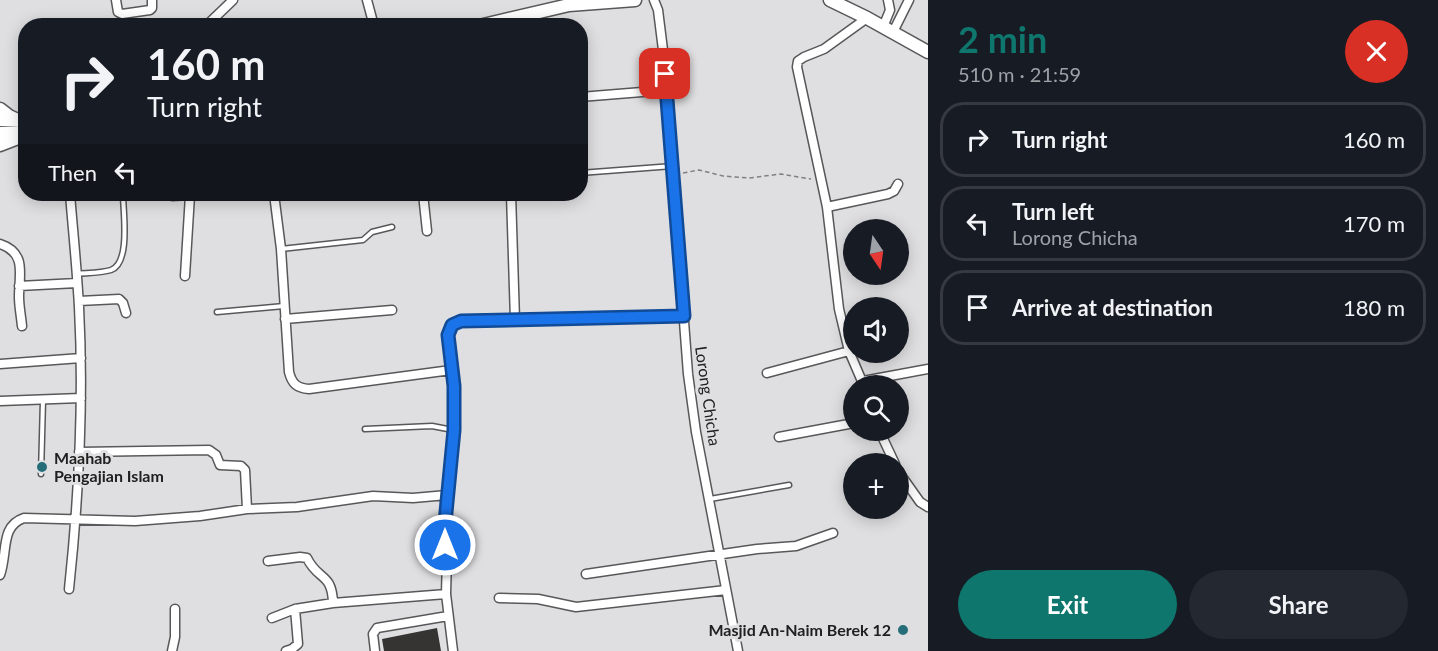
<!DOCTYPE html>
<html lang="en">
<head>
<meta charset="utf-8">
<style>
  :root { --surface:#171b24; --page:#242831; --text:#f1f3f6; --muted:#9ea1a6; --line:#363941; --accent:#0f766e }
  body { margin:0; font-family:Lato,sans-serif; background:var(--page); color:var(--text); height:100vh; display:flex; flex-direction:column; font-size:22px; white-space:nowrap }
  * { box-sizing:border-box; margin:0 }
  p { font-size:20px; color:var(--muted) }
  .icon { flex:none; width:33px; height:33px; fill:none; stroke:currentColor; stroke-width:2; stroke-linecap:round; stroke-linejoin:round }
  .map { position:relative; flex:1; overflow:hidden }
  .side { display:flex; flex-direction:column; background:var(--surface); width:510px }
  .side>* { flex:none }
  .hud { position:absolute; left:18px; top:18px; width:570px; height:183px; border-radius:24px; box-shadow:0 3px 15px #0003; background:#171b24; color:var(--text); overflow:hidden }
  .needle { width:39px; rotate:167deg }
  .tools { position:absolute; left:843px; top:219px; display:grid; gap:12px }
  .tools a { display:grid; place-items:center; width:66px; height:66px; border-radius:50%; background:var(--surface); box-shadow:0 3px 15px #0003; font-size:30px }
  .pin { position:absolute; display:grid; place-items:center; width:51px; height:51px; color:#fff; margin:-26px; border-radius:12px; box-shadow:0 3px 9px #0006 }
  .me { position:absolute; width:66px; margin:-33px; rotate:0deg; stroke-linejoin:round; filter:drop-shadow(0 0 4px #0008) }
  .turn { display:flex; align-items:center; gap:21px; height:126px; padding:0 30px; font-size:27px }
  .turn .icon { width:78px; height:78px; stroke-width:2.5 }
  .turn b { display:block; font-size:42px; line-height:51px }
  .then { display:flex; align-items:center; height:57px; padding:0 30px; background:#0003; gap:12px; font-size:22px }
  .round { display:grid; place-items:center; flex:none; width:63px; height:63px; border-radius:32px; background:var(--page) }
  .summary { display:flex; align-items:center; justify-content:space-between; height:102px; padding:0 30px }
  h1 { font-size:36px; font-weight:700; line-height:45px; color:var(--accent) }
  .button { display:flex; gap:12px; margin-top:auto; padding:12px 30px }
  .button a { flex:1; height:69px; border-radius:36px; background:var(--accent); color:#fff; font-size:24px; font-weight:700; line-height:69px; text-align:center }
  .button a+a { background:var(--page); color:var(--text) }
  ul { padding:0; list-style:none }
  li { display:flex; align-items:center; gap:18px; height:75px; margin:0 12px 9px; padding:0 18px; border:3px solid var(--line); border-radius:24px }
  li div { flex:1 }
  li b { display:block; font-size:22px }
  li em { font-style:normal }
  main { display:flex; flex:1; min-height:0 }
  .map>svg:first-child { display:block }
  .building { fill:#353432 }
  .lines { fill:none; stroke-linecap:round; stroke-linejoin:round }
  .service-casing { stroke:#58585a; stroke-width:7 }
  .minor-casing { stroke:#58585a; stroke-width:11 }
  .secondary-casing { stroke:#58585a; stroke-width:15 }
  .primary-casing { stroke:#58585a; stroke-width:15 }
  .path { stroke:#808082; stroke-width:1.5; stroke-dasharray:4.5 3; stroke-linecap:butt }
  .service { stroke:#fff; stroke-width:4 }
  .minor { stroke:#fff; stroke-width:8 }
  .secondary { stroke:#fff; stroke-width:12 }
  .primary { stroke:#fff; stroke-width:12 }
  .route-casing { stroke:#114b97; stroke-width:15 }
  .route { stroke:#1a73e8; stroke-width:10 }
  .poi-dot { fill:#256e79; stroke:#dfdfe1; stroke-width:2 }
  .labels { text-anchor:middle; stroke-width:6; stroke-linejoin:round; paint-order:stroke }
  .street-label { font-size:16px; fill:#202021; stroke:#dfdfe1 }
  .poi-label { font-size:16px; font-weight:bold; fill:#202021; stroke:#dfdfe1; text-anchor:start }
</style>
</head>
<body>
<main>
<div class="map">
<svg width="928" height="651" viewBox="0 0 928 651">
  <rect width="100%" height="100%" fill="#dfdfe1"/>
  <path class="building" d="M437,628L441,651H384L382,639Z"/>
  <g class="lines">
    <defs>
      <path id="service" d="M580,173L673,166
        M281,249L363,240L372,232L392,227
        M77,274C88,273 101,273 111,270C131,263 123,211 123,194
        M217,312L284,306
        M365,429L432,426L453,430
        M41,474L43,400
        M710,499L789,485"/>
      <path id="minor" d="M116,0L118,12L122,14L150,10L152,8V0
        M367,0L374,26
        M654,0L658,10L664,58L688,374L696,432L738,651
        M206,26L233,0
        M883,27L890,10L888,0
        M893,32L909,0
        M580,97L667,90
        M274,194L281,249L289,372C292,384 297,388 309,389L451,370
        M423,194L427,231
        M511,194L515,320
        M172,196L208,194
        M827,207L888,194L894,191L898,184
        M0,244C27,253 19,274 19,297C19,306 21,316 22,326
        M185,276L190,195
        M19,286L77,283
        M79,301L119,299L123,303L126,313
        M285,319L392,310
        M0,364L81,358
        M767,373L849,351
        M863,381L928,369
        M864,386L849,351L839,309L827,207L797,67L798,61L804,57L824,49L867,18
        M0,401L81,398
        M879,430L895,464
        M779,437L854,423
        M79,452L209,450L216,455L220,465L241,466L245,470L247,509
        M898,471L920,502L928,507
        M268,561L300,557L307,558C318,581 332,572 333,603
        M586,574L757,549L796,546L833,533
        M0,575C8,552 0,526 24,518L135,521L200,516L247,509L297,507L373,496L413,498L447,495
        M69,589C79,495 84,401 79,307C77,269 73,231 70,194
        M499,598L538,599L576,607L726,590
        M272,618L295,609
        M172,651L175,637V609
        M286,651L292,649L298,644L295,609L333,603L446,594
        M375,651L373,634L377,628L448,616
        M453,651L446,594L447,557L443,533L454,430V386L448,335L452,325L461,321L684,316"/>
      <path id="secondary" d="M830,0L867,18L928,52
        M479,26L569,5L635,0
        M0,120L21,121
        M0,133H26"/>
      <path id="primary" d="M0,109L9,116L20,121
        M0,145L26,135"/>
    </defs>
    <use href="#service" class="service-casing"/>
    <use href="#minor" class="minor-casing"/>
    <use href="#secondary" class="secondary-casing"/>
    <use href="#primary" class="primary-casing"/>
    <path class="path" d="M683,173L699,170L723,176L749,178L781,174L811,179"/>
    <use href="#service" class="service"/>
    <use href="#minor" class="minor"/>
    <use href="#secondary" class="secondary"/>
    <use href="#primary" class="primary"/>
  </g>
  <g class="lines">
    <defs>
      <path id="route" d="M445,545L444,533L454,430V386L448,335L452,325L461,321L684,316L665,74"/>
    </defs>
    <use href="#route" class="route-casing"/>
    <use href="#route" class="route"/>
  </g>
  <g class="poi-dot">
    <circle cx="42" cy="467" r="6"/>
    <circle cx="903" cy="630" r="6"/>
  </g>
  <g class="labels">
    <g class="street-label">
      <text transform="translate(708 396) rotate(82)" y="6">Lorong Chicha</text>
    </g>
    <g class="poi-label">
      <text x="54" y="464">Maahab<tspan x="54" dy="18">Pengajian Islam</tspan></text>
      <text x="891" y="636" text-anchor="end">Masjid An-Naim Berek 12</text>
    </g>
  </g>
</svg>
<div class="tools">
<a><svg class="needle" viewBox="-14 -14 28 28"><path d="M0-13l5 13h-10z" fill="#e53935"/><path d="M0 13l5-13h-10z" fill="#9ea1a6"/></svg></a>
<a><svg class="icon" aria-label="sound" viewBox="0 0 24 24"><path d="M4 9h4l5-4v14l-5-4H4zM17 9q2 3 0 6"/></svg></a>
<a><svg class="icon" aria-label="search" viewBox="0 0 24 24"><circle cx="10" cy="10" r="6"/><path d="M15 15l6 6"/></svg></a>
<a>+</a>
</div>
<div class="pin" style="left:665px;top:74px;background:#d93025"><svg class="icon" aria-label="arrive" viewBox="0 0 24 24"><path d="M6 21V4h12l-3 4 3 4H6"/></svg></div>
<svg class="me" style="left:445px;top:545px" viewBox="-20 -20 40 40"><circle r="17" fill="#1a73e8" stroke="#fff" stroke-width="3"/><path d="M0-11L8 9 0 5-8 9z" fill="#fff"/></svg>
<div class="hud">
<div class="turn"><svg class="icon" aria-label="right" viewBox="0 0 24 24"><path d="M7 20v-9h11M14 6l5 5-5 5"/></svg><div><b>160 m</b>Turn right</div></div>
<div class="then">Then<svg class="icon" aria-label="left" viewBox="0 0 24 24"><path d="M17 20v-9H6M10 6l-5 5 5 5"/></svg></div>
</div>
</div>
<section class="side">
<div class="summary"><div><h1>2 min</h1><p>510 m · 21:59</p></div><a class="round" style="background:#d93025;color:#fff"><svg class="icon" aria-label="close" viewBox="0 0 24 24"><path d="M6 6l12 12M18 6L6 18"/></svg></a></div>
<ul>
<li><svg class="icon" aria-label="right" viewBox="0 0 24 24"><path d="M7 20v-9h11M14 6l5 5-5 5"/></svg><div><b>Turn right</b></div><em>160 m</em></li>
<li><svg class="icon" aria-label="left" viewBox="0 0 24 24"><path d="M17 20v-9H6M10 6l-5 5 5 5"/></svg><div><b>Turn left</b><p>Lorong Chicha</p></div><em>170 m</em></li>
<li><svg class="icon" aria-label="arrive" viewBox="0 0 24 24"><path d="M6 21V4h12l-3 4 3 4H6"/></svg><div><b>Arrive at destination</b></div><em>180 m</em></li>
</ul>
<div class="button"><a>Exit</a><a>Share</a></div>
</section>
</main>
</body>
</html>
